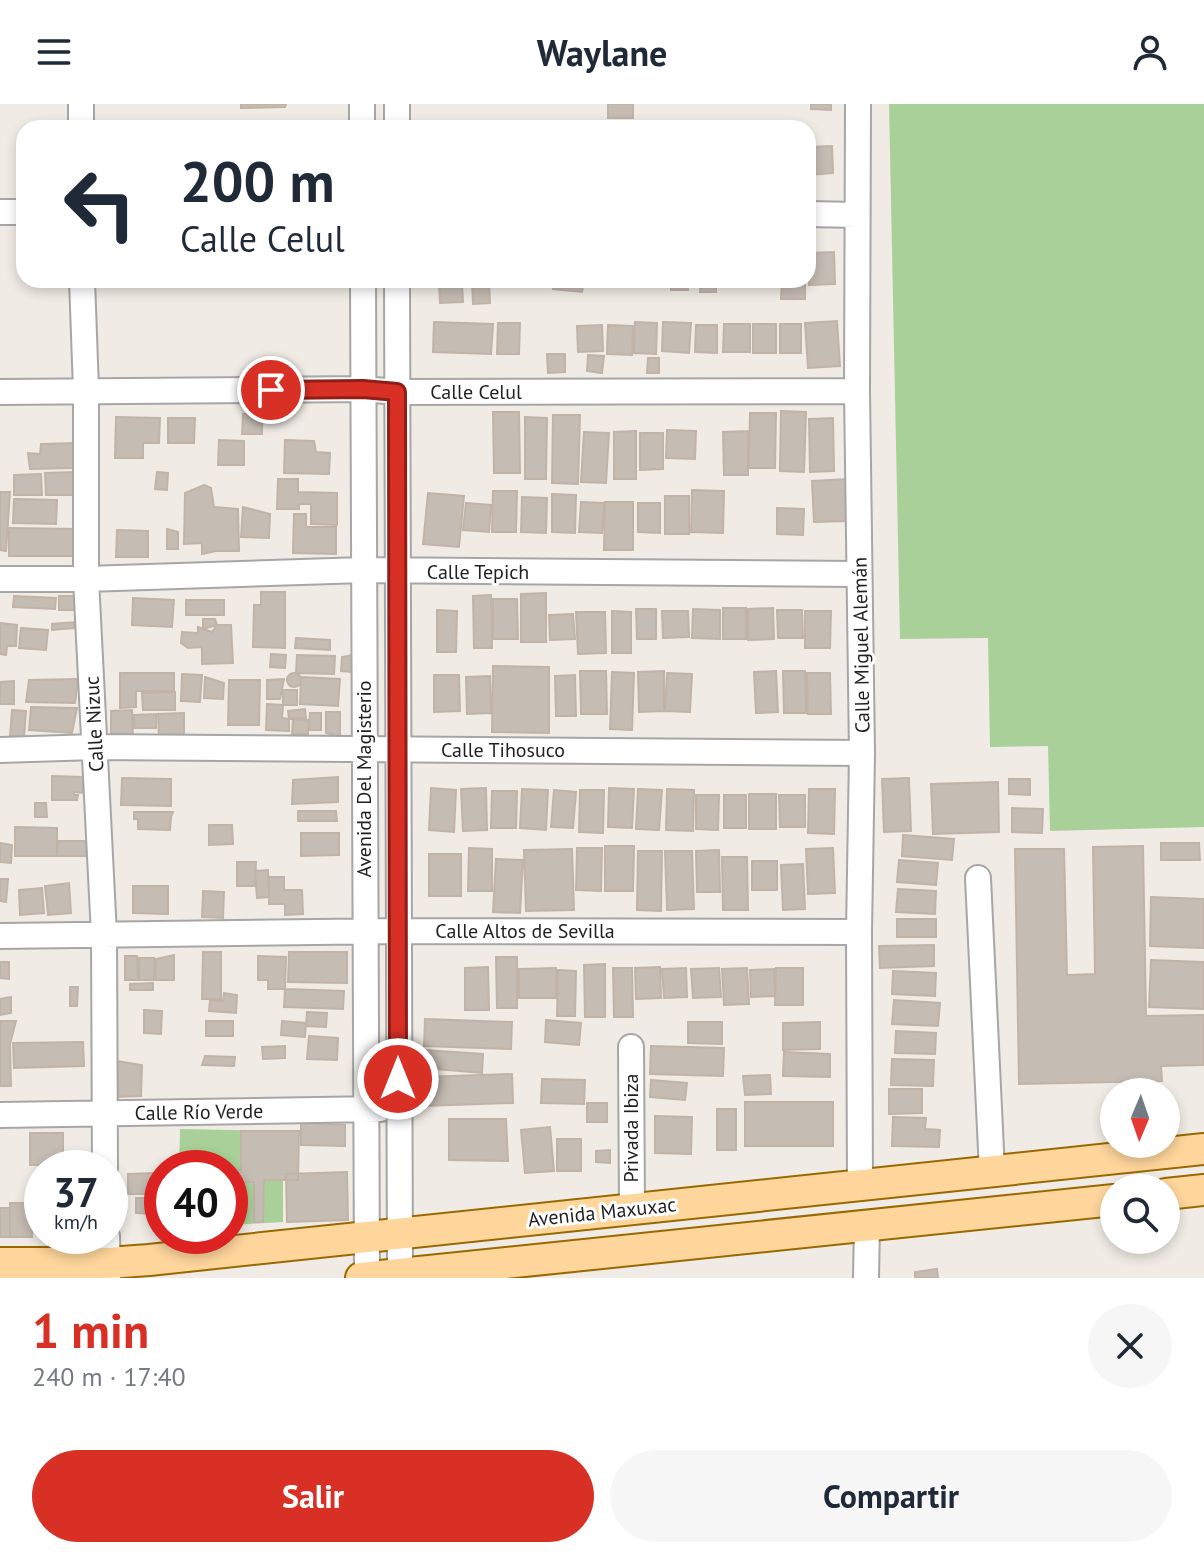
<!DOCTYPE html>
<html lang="es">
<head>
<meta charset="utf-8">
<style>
  :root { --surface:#fff; --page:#f6f6f7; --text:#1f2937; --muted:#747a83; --accent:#d93025 }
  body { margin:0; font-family:"PT Sans",sans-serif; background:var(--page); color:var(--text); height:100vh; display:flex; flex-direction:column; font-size:30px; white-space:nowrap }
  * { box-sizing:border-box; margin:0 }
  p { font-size:26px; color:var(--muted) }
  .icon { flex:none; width:44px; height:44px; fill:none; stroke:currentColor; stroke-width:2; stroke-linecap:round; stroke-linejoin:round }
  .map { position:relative; height:1174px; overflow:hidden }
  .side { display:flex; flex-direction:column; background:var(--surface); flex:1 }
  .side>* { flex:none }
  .guide { position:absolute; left:16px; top:16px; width:800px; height:168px; border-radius:24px; box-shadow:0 4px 12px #0003; background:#fff; color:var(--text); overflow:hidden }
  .needle { width:52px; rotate:182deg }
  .fabs { position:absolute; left:1100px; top:974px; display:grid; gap:16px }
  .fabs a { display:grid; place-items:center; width:80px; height:80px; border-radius:50%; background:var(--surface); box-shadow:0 4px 12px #0003; font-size:40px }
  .speed { position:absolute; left:24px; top:1046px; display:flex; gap:16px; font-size:40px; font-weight:700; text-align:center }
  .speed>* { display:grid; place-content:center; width:104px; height:104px; border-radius:50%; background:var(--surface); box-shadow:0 4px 12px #0003; line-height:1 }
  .speed small { font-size:20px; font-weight:400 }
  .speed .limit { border:12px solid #d22; background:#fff; color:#111 }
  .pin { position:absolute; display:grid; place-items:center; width:68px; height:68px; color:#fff; margin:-34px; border:4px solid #fff; border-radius:50%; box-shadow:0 2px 8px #0007 }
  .me { position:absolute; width:88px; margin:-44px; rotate:0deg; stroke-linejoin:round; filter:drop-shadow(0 0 6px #0008) }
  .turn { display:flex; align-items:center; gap:28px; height:168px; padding:0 32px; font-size:36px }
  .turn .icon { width:104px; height:104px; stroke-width:2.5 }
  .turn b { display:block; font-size:56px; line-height:68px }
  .round { display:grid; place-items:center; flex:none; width:84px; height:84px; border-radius:42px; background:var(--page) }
  .headline { display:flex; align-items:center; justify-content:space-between; height:136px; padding:0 32px }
  h1 { font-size:48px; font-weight:600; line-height:60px; color:var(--accent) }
  .primary-button { display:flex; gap:16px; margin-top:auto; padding:16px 32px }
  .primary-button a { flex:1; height:92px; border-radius:48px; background:var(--accent); color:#fff; font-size:32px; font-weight:600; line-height:92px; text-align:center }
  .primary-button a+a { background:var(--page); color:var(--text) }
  header { display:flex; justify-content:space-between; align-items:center; height:104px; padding:0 32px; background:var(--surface); font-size:36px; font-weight:600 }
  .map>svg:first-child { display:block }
  .forest { fill:#a8d098 }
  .building { fill:#c5bcb4; stroke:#c2b3a7; stroke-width:2 }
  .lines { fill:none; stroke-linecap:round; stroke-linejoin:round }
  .minor-casing { stroke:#a6a6a6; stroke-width:28 }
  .major-casing { stroke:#996900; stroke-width:34 }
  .minor { stroke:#fff; stroke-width:24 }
  .major { stroke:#fed59b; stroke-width:30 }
  .route-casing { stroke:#8d1f18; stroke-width:20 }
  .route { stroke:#d93025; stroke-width:14 }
  .labels { text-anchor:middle; stroke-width:6; stroke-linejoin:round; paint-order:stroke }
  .street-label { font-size:20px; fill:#1f1f1f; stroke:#fff }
</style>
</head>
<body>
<header><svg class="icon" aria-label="menu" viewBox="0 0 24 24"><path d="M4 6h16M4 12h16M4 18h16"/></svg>Waylane<svg class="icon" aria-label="person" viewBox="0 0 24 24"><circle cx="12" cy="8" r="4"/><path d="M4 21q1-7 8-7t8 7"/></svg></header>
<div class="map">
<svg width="1204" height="1174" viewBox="0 0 1204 1174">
  <rect width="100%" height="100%" fill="#f0ece5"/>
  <path class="forest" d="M889,0H1204V723L1050,727L1048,642L990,643L988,534L900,535Z
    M180,1025L283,1027V1118L230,1121V1064H179Z"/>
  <path class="building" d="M241,0H286L285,3L241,4Z
    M608,0H633V14H608Z
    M811,0H831V6L811,5Z
    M832,42L833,69L808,71V43Z
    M834,148L835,180L809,181V149Z
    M472,176H489L490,199L473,200Z
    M555,176H584L582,188L553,185Z
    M665,176H688V186H671V180H665Z
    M701,176H716V188H700Z
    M782,176H805V195H781Z
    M439,178H462L463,198L440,199Z
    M837,217L840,262L808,264L805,219Z
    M434,218L493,220L491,250L433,248Z
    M635,218L657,219L656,250L634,249Z
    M663,218L691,219L689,249L662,247Z
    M498,219H520L519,250H497Z
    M724,220H750V248H723Z
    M753,220H776V249H753Z
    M780,220H801V249H780Z
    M602,221L603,247L578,248L577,222Z
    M608,221L633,222L632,251L607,250Z
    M696,221H717V249L695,248Z
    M547,250H565V268L548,269Z
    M588,251L604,252L602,269L587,267Z
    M648,254H659V269H647Z
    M781,307L806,308L804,368L780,367Z
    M493,308H519L520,369H494Z
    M750,309H776L775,364H749Z
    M243,310H262V330H242Z
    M553,311H580L578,380L552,379Z
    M116,313L160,314L159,339H143V354H115Z
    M525,313L547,314L546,375H525Z
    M168,314H195L194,339H168Z
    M833,314L834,367L810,368L809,315Z
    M667,326L696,327L695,355L666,354Z
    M636,327V375H614V328Z
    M748,327V371H724L723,328Z
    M584,328L609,329L606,379L581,378Z
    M640,329H663V365L640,366Z
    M219,336L244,337V361H218Z
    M285,336L314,337L316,348L330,349L329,370L284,369Z
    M74,339L73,364L30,365L28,349L40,350L41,340Z
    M74,368V391H46L45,369Z
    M157,368L168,369L167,386L155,385Z
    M41,370L42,391H14V371Z
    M278,375H298V388L337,389V421L311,420V400H299V405H277Z
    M848,375L849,417L814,418L812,377Z
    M204,381L211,384L214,403L238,405L239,447H216L202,450V439L184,440L185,389Z
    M692,386L724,387L723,429L691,428Z
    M493,387H517L516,428H492Z
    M0,388H10L6,447L0,446Z
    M428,389L464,392L459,443L423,440Z
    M552,390L576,391L575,429L552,428Z
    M665,392H689V430H665Z
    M522,393L547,394L546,429L521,428Z
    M14,395L57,396L56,420L13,419Z
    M581,398L604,399L602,429L579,428Z
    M605,398H633V446H604Z
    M466,399L491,401L489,428L463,426Z
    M638,399H660V429L638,428Z
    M243,403L270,410L269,434L241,433Z
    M777,404L804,405L803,431L777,430Z
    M294,410H306V423H336V450L293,449Z
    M9,424L78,425V452H9Z
    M167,425L178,428V445H167Z
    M117,426L148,427V453H116Z
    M261,488H285V544L253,543L254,501H261Z
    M546,489V538H521V490Z
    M491,491L492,544H474L473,492Z
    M14,492L56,494L55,505L13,503Z
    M59,492H80V506H59Z
    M133,494L174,496L172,523L132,521Z
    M493,495H517L518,535H493Z
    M186,496H224V511H186Z
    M723,504H746V535H723Z
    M773,504L774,535L748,536V505Z
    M636,505H656V535H637Z
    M693,505L720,506V535L692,534Z
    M437,506L457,507L456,548H437Z
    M777,506H802L803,534H778Z
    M612,507L631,508V549H612Z
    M662,507H688L689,533L663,534Z
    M805,507H831L830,544H805Z
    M576,508H605L606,549L578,550Z
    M573,510L575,535L550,536L549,511Z
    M203,515H215L217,521L203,525Z
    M76,518L74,524L52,526V520Z
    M0,519L17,521L16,542H7L6,551L0,550Z
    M217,521H231L233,559L202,560V543L188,544L181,539L182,528L198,529V523L212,528Z
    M21,524L48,526L46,546L19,544Z
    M296,534L330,536V546L295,544Z
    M271,550L286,551L285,564L270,563Z
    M297,551L335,552L334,570L296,569Z
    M353,551L352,568L341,567L342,553Z
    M493,562L549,563V629L492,628Z
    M580,567H606L607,610H581Z
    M664,567V607L639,608L638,568Z
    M776,567L778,608L756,609L754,568Z
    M783,567H805L806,609H784Z
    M612,568L634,569L632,626L610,625Z
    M287 576a7 7 0 1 1 14 0a7 7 0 1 1-14 0Z
    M120,569H174V587H136V603L120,604Z
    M667,569L692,570L690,608L665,607Z
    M807,569H830L831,610H808Z
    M182,570L202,571L200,598L181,597Z
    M434,571H459L460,607L434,608Z
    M575,571L576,612H556L555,572Z
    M490,572L491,609L467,610L466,573Z
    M205,573L224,579L223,595L204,594Z
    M301,573L340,575L338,602L300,600Z
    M78,575L75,599L26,598L29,576Z
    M284,575L280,595H267V576Z
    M229,576H260L259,621H228Z
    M14,577V600H0V578Z
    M283,586H297V601H283Z
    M175,588V606H143L142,589Z
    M267,600L283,601L282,614L289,615V627L266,626Z
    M31,603L77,604L72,629L29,626Z
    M305,605L306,614L289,615L288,607Z
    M12,606L26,607L24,633L10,632Z
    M132,606L133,636L111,638V607Z
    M326,608H340V633L326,629Z
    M184,609V633H159L158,610Z
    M310,609H321V626H309Z
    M156,610V624H134V611Z
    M293,615L309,616L308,630H292Z
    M52,672L83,673V689L74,688V691H78L77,696H52Z
    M338,673V698L292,700L293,676Z
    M122,674L171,675V702L121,701Z
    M909,674L911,727L884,728L882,675Z
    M1009,675H1030V691L1009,690Z
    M998,678L999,728L933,730L931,680Z
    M431,684L456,686L454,728L429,726Z
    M486,684L487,726L463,727L461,685Z
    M609,684L634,685L632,724L608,723Z
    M522,685L548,686L546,726L520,724Z
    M638,685L662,686L659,726L636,725Z
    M667,685L694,686L693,727L666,726Z
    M809,685H835L834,730L808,729Z
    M554,686L576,688L573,724L551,723Z
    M580,686H604L603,729L579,728Z
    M492,687H517L516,724H491Z
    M749,690H776V725H749Z
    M696,691H719L718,726L696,725Z
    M724,691H746V724H724Z
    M779,691H805V723H780Z
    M35,699H46L47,713H35Z
    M1012,704L1043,705L1042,729L1012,728Z
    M298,707H336L337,717H298Z
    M134,708H173L171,713L170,726L138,725V715H134Z
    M209,721H232L233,740L209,741Z
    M15,723L57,724V752H15Z
    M301,729H339V751L301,752Z
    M903,731L954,735L952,756L902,752Z
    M58,737H87L86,752H57Z
    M0,739L12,741L11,759L0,758Z
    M1161,739H1199L1200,756H1161Z
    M605,742H634L633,787H605Z
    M1143,742L1146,912L1204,911V961L1161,962L1162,977L1019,980L1015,745H1064L1067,871L1095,870L1093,743Z
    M469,744L492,745V787H468Z
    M577,744H602L601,787L576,786Z
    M833,744L835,789L808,790L806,745Z
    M572,745L574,806L526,807L524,746Z
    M719,746L720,788H697L696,747Z
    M638,747H662L661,807L637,806Z
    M665,747H692L694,805L667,806Z
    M429,750H461V792H429Z
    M722,753H747L748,806H723Z
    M496,755L523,756L520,809L493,808Z
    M899,756L938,759L936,781L897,778Z
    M752,757H777V786H752Z
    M237,758H256L255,782H237Z
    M803,760L805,805L783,806L781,761Z
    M268,766L269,793L257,794L255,767Z
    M269,773H284V786H302L303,810L285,811V800H269Z
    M0,775H8L6,798L0,797Z
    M69,779L71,809L48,811L45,782Z
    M133,782H168V810L133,809Z
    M42,784L44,809L20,811L19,786Z
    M898,785L936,787L935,810L896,808Z
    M203,787L224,788L223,814L202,813Z
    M1151,793L1204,795V844L1150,842Z
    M897,815H936V833H897Z
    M934,841V862L880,864L879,842Z
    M203,848H221V895H202Z
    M289,848H347V879L288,878Z
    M174,851V876H155L156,855Z
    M125,852H137L138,876H125Z
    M258,852L286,853L285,885H268V876H258Z
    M496,853H517V904H497Z
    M139,854H154V876H139Z
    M1151,856L1204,858V905L1149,903Z
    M0,858H9V875L0,874Z
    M605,860V913H585L584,861Z
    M488,863L489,906H465V864Z
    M660,863L661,894L636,895L635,864Z
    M556,864V894H519V865Z
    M613,864H632L633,913H614Z
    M686,864L687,893L664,894L662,865Z
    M719,864L721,893L693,894L691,865Z
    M747,864L749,900L724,901L722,865Z
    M776,864H803V901H775Z
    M774,865L775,892L751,893L750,866Z
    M558,866L576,867L575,912H557Z
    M893,867L936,869L935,892L892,890Z
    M153,879V886H130V880Z
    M70,883H78L77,902H70Z
    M285,885L344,887L343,905L284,903Z
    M224,889L237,891L236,909L209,907L210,896L223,897Z
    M11,893V909L0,911V895Z
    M894,896L940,899L938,922L892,920Z
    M144,906L162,907L161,930L144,929Z
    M307,908L327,909L326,923L306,922Z
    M425,915L512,918L511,945L424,942Z
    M546,916L581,919L579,941L545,938Z
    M0,917H16L10,940L11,982H0Z
    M206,917H233V932H206Z
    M282,917L306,919L305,933L281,931Z
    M688,918H722V940L688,939Z
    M820,918V945L783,946V919Z
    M896,927L936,929L935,950L895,949Z
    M309,932L338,934L337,956L307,955Z
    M83,938L84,962L14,964L13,939Z
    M285,942V954L263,955L262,943Z
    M651,942L724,944L723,972L650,970Z
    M425,946L483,950L482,969L424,964Z
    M784,948L830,950V973L783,972Z
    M205,952L235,953L234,962L202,961Z
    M892,955L934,956L933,982L891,981Z
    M117,957L142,961L141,992L117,993Z
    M512,970L513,999L423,1002L422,973Z
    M770,971L771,990L745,991L743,972Z
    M542,975L585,976L584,1000L541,999Z
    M651,976L687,979L685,996L650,993Z
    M889,985H922V1009L889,1010Z
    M745,998H833V1042H745Z
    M587,999H607V1018H587Z
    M717,1005H736V1046H717Z
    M655,1012L692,1013L691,1050L655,1049Z
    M893,1013L926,1014L925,1025L940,1026L939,1043L892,1042Z
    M449,1015H506L508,1057L449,1056Z
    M301,1019L345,1021V1042L301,1041Z
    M550,1023L554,1067L525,1069L521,1026Z
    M241,1027H299L298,1076H264L263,1118H254V1078H241V1072H230V1066H241Z
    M30,1029H63V1061H30Z
    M557,1035H581V1067H557Z
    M610,1046V1059L596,1058V1047Z
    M347,1068L348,1116L287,1118L286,1070Z
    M154,1069V1084H146V1090H128V1070Z
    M136,1094H156V1110L136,1109Z
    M10,1099H33L32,1133H10Z
    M0,1104H10V1133H0Z
    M937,1165L938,1174H915V1168Z"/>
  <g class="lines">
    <defs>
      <path id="minor" d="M362,0V24
        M397,0V24
        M858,0L857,287L862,649L859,828L860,1081
        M81,24V0
        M0,108H24
        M808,110L856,111
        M82,176L86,286V475L104,831L105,1064
        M363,176L367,1174
        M397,176L400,1174
        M0,288L363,285L397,288L857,287
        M0,475H86L364,466L859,470
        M0,646L95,643L862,649
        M978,774L992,1067
        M0,832L398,827L859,828
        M631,943L632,1105
        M0,1011L380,1005
        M107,1132L108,1174
        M866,1174L867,1121"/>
      <path id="major" d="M1166,1090L1204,1086
        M0,1159H108L149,1156L1204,1045
        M361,1174L1114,1096"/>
    </defs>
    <use href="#minor" class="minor-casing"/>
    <use href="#major" class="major-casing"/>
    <use href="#minor" class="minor"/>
    <use href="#major" class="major"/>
  </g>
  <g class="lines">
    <defs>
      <path id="route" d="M271,286L363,285L397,288L398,975"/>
    </defs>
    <use href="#route" class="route-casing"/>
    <use href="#route" class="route"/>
  </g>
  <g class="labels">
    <g class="street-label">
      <text x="476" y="295">Calle Celul</text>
      <text x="478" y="475">Calle Tepich</text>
      <text transform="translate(861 541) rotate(-91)" y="7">Calle Miguel Alemán</text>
      <text transform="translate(94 620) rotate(-93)" y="7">Calle Nizuc</text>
      <text x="503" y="653">Calle Tihosuco</text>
      <text transform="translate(364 675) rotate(-90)" y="7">Avenida Del Magisterio</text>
      <text x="525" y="834">Calle Altos de Sevilla</text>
      <text transform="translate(199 1008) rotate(-1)" y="7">Calle Río Verde</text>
      <text transform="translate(631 1024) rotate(-90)" y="7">Privada Ibiza</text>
      <text transform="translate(602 1108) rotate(-6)" y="7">Avenida Maxuxac</text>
    </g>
  </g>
</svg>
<div class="fabs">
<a><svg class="needle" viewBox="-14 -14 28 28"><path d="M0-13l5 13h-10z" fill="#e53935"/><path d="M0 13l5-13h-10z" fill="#747a83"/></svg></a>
<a><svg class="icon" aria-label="search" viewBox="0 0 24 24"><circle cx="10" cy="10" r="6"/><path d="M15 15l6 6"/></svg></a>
</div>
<div class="speed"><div>37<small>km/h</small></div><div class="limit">40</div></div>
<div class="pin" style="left:271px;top:286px;background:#d93025"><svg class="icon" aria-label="arrive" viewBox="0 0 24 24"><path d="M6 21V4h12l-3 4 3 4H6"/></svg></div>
<svg class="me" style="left:398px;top:975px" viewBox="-20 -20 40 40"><circle r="17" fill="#d93025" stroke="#fff" stroke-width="3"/><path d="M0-11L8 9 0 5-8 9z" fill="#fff"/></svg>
<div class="guide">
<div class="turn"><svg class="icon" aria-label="left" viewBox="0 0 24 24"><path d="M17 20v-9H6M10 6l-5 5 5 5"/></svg><div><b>200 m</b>Calle Celul</div></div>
</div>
</div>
<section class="side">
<div class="headline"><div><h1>1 min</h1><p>240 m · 17:40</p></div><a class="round"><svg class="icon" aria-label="close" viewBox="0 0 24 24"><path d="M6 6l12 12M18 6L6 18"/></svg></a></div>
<div class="primary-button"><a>Salir</a><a>Compartir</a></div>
</section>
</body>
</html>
